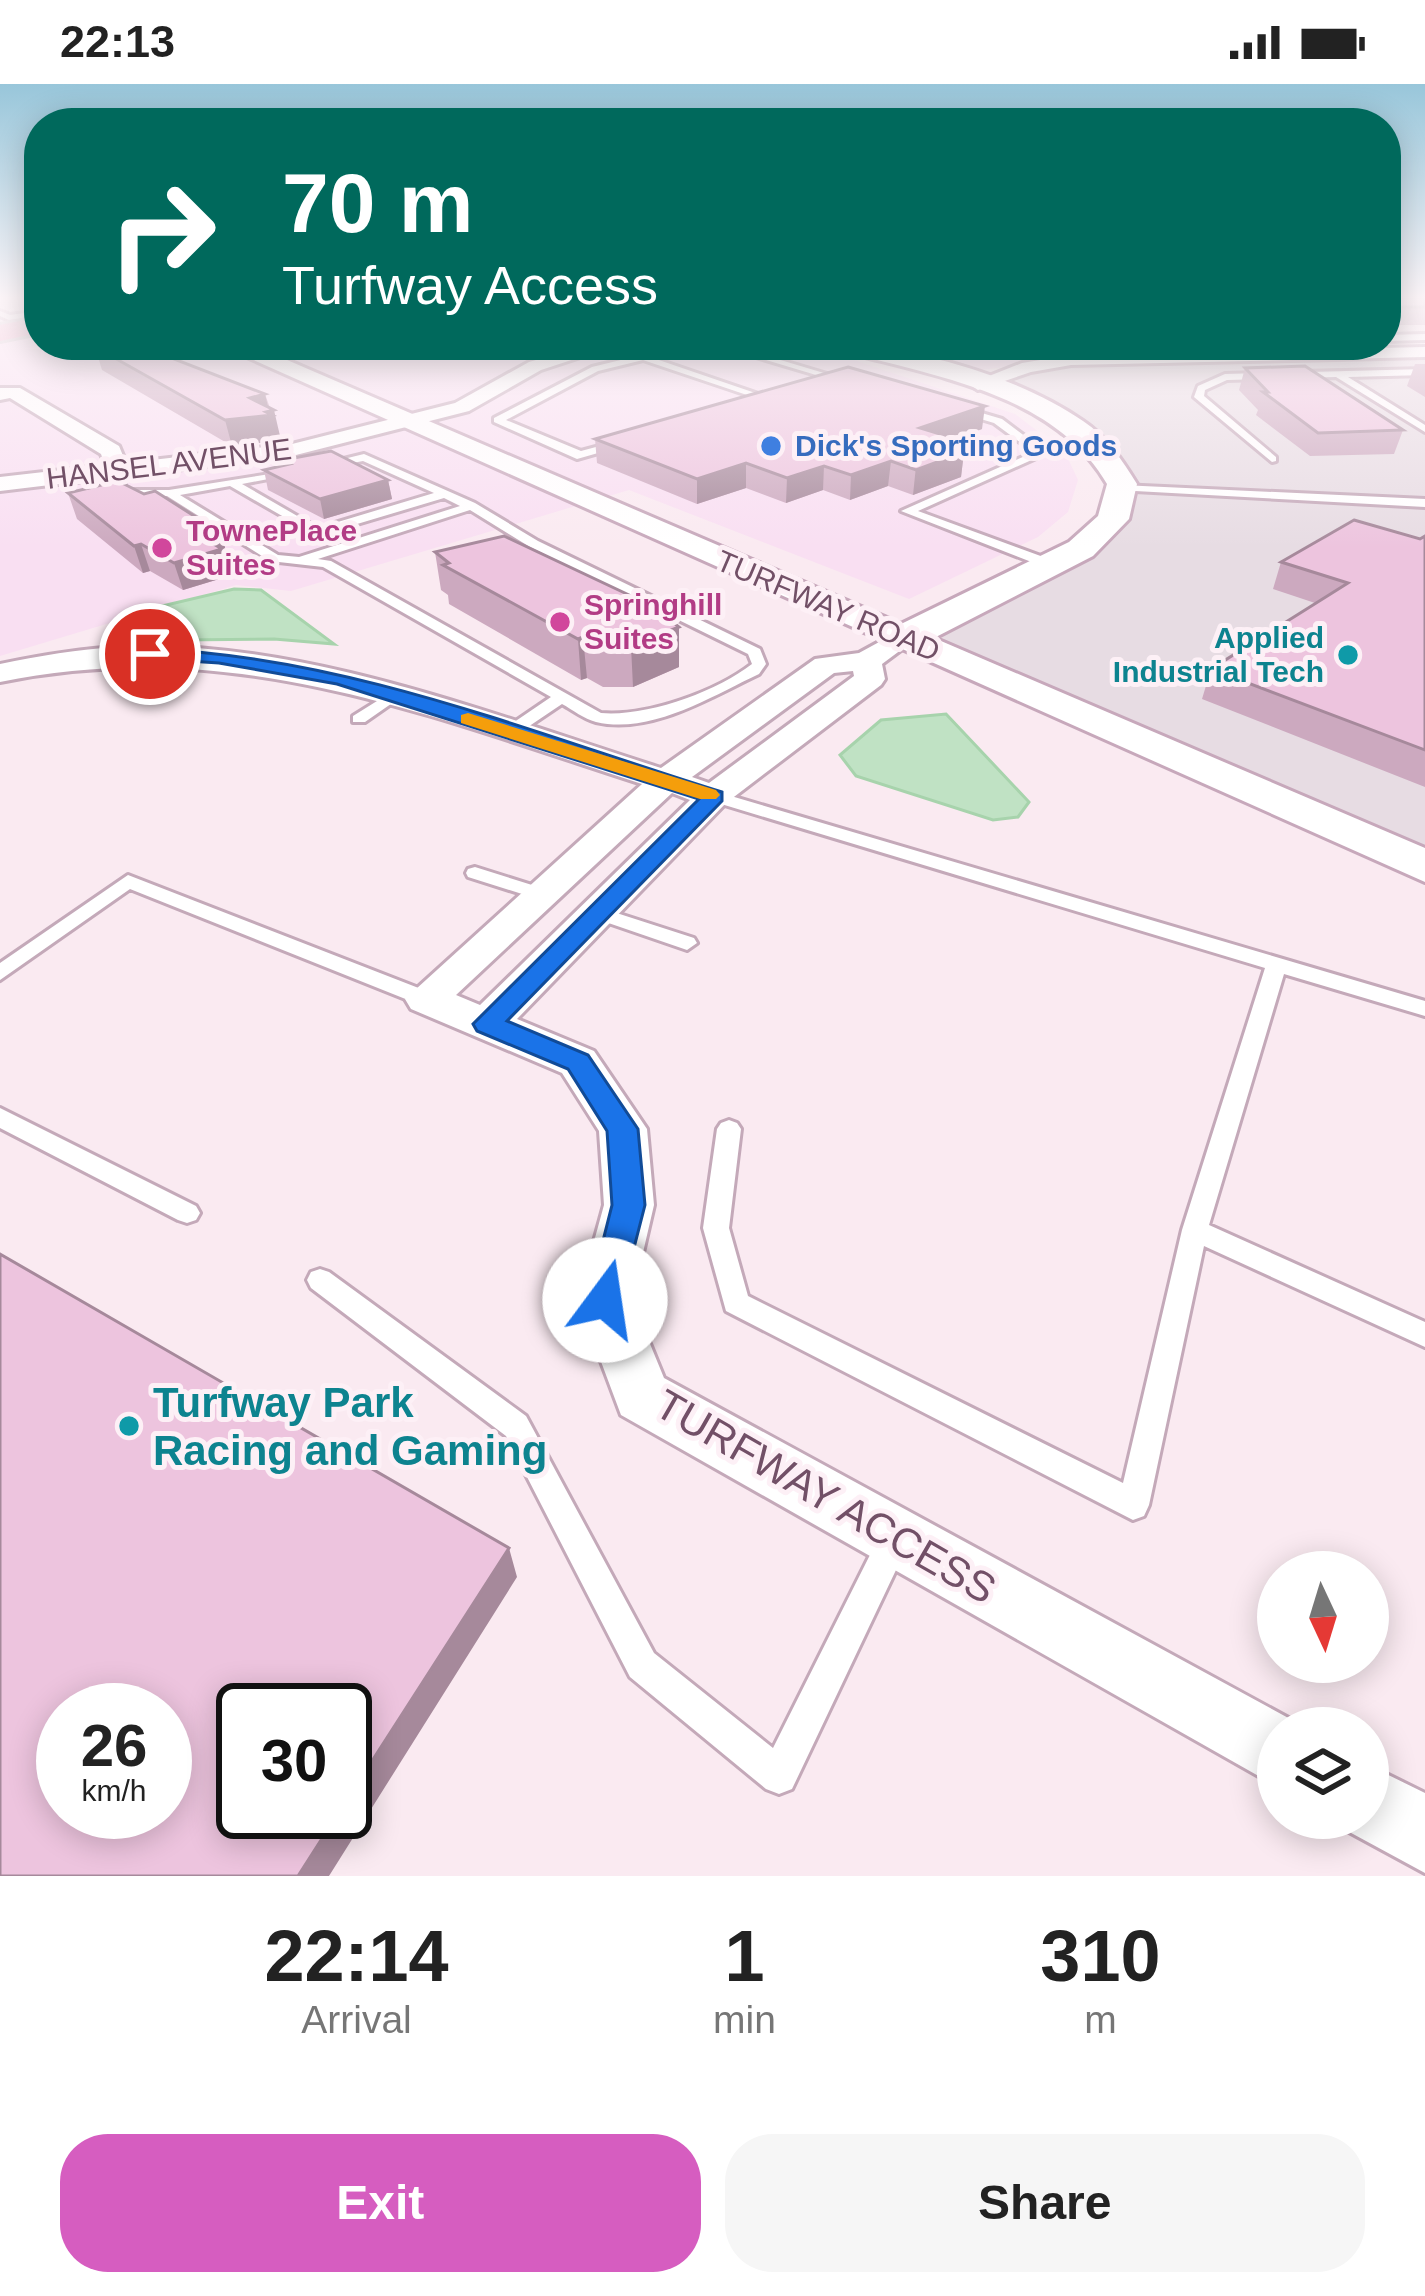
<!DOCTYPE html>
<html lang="en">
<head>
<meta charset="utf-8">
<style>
  :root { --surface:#fff; --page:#f6f6f6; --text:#222; --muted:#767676; --accent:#d65dc0 }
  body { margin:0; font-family:Helvetica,sans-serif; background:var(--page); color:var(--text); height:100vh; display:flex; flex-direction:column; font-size:45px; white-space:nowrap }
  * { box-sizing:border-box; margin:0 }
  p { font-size:39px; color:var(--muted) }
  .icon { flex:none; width:66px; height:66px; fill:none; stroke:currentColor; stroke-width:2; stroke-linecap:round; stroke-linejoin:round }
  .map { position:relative; height:1792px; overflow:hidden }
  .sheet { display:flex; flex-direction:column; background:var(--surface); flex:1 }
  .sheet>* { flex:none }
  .hud { position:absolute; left:24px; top:24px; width:1377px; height:252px; border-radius:48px; box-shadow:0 6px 30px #0003; background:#00695c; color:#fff; overflow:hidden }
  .needle { width:78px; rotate:176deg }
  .controls { position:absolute; left:1257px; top:1467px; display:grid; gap:24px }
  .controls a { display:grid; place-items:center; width:132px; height:132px; border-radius:50%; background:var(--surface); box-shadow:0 6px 30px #0003; font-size:60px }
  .speed { position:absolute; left:36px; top:1599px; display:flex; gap:24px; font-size:60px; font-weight:700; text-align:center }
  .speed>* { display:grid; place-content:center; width:156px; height:156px; border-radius:50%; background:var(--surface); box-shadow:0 6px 30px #0003; line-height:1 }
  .speed small { font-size:30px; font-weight:400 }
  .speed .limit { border:6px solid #111; border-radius:18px; background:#fff; color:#111 }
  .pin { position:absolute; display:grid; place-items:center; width:102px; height:102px; color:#fff; margin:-51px; border:6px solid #fff; border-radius:50%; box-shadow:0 3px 12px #0007 }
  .me { position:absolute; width:132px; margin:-66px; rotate:14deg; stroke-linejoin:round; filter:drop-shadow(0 0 9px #0008) }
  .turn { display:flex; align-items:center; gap:42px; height:252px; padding:0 60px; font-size:54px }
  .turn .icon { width:156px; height:156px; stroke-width:2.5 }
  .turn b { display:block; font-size:84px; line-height:102px }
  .eta { display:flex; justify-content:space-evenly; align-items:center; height:204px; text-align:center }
  .eta b { font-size:72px; font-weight:700; line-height:84px }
  .action { display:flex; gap:24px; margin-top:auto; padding:24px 60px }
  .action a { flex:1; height:138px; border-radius:48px; background:var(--accent); color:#fff; font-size:48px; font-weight:700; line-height:138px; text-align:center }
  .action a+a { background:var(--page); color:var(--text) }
  .status { display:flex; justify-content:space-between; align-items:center; height:84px; padding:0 60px; background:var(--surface); direction:ltr }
  .status svg { height:33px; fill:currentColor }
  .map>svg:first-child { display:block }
  .commercial { fill:#f9dff2 }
  .industrial { fill:#e7dce3 }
  .water { fill:#c0e2c4; stroke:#a7d3ac; stroke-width:3 }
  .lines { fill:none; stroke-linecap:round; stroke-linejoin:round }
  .service-casing { stroke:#c4a9b9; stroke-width:6 }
  .minor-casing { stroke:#c4a9b9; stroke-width:6 }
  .secondary-casing { stroke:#c7a8bb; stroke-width:6 }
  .primary-casing { stroke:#d2c7ce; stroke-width:6 }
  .service { fill:#fff; fill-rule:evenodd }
  .minor { fill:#fff; fill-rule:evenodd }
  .secondary { fill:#fff; fill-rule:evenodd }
  .primary { fill:#f1aac7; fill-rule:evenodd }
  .wall { fill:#cca9bf }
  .shaded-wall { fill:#a6899b }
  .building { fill:#edc4de; stroke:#a6899b; stroke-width:3; fill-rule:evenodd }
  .route { fill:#1a73e8; stroke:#114b97; stroke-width:3 }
  .slow { fill:#f59e0b }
  .shop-dot { fill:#3f7fe0; stroke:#fdf0f6; stroke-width:4.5 }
  .hotel-dot { fill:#d1479c; stroke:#fdf0f6; stroke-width:4.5 }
  .culture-dot { fill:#0f9aa8; stroke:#fdf0f6; stroke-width:4.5 }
  .labels { text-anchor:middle; stroke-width:10; stroke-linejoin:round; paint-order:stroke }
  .far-shop-label { font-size:30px; font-weight:bold; fill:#366cbe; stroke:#fdf0f6; text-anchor:start }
  .far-street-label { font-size:30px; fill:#725067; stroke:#fdf0f6 }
  .far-hotel-label { font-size:30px; font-weight:bold; fill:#b23c85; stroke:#fdf0f6; text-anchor:start }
  .far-culture-label { font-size:30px; font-weight:bold; fill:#0d838f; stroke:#fdf0f6; text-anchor:end }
  .near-culture-label { font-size:42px; font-weight:bold; fill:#0d838f; stroke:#fdf0f6; text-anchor:start }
  .near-street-label { font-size:42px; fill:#725067; stroke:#fdf0f6 }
</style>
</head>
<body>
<div class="status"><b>22:13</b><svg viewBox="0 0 49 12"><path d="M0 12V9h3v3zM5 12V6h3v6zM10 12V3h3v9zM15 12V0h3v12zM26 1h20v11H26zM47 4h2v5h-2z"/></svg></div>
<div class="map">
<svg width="1425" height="1792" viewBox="0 0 1425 1792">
  <rect width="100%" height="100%" fill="#faeaf1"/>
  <path class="commercial" d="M39,241V261H809L1015,330L1065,368L1078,396L1068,428L1038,453L909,515L629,406L291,507L236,501L0,572V249Z
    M891,261H1223V263L1200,269L1089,272L981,286Z"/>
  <path class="industrial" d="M1425,268V783L903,554L1113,435L1105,367L978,300L1056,278Z"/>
  <path class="water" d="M234,505L261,506L334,560L274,555L177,556L139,539L145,526Z
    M946,630L1029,718L1018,733L993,736L856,692L840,671L881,636Z"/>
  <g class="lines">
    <defs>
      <path id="service" d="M0,227L10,231L39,227V231L9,236L0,232Z
        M1425,250V256L1386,257V251Z
        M473,261H485L494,266L482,273L478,270L483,266Z
        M602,261H615L644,271L699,261L653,274L773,315L765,317L643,276L598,287L506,336L581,367L622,356L626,361L577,375L494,338V334L592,283L633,273Z
        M716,261H730L844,295L836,297Z
        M1227,261H1237L1252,272L1245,274Z
        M1425,285V291L1348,293L1425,341V348L1336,293L1227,296L1205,306L1204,312L1276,373V377L1272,378L1194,313L1198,302L1225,290Z
        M958,322L1002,335L1034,359L1036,374L918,427L1057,478V484H1047L901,427L1025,372V362L994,339L954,327Z
        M364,370L475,419L538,457L760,565L766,580L759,590C712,612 651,651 596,638C584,635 573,626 562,620L516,651H504V645L551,613L323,483L270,477L167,412L117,411L112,388L122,386L126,406H169L295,386V390L242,400L318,444L434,409L363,377L321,385L315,382ZM230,402L317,452L444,414L460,422L299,473L278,471L180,411ZM470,426L530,463L748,570L752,580C716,608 646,633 601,629L331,477L318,475Z
        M1121,401L1425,415V423L1117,406L1115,404Z
        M393,607L398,609V615L365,638H353V632Z
        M714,707L1425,917V932L1284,890L1209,1141L1425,1238V1263L1204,1162L1149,1421L1144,1432L1133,1436L726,1227L703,1144L717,1045L721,1039L729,1036L737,1039L741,1045L729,1144L748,1212L1123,1399L1182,1146L1265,884L708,716V708Z
        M475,783L548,806L551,810L541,816L468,793L466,789L468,785Z
        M128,791L434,910L437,915L426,922L418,920L130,805L0,896V879Z
        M598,823L694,854L697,859L687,866L591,833L588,829Z
        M0,1024L196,1122L200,1129L196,1136L187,1139L178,1136L0,1044Z
        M320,1185L329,1188L526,1332L654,1569L773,1664L883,1445L894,1440L905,1445L910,1456L905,1467L792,1705L779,1710L766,1705L630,1593L506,1352L311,1204L307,1196L311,1188Z"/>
      <path id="minor" d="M589,261H617L541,286L469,327L292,372L0,407V393L105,381L101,370L10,314L0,316V304H20L119,362L126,379L292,360L455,319L529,278Z
        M1425,263V273L1071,281L1031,288L978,306L969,300L1022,279L1071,271Z
        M903,545L917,554L882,580L885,595L881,601L726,719L517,935L594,967L647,1045L654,1121L632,1216L664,1294L1303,1642L1278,1644V1703L621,1331L578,1216L604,1121L599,1047L562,989L411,925L405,915L642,700C425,630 231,550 0,598V580C39,572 78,565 118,563C296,553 493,631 661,684L815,575L859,569ZM853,587L854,592L709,699L692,693L834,589ZM672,709L690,716L480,921L456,911Z
        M1368,1681L1425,1709V1789L1342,1744L1338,1734H1368Z"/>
      <path id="secondary" d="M220,261H252L901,540L1069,458L1098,432L1107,400C1054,309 933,292 839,266L835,261C911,261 1020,293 1083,337C1107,353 1122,376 1137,400L1129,435L1093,472L934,554L1425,764V798Z"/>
      <path id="primary" d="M39,233V249L0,257V241Z"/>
    </defs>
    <use href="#service" class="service-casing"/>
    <use href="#minor" class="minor-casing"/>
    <use href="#secondary" class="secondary-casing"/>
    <use href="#primary" class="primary-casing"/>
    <use href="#service" class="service"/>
    <use href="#minor" class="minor"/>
    <use href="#secondary" class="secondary"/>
    <use href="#primary" class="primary"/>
  </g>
  <path class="wall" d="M1386,213H1425V241H1386Z
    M374,261H454L403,273Z
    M95,263L265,310L280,352H277L278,357L232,362L102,286Z
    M1415,280H1425V313L1407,302Z
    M1245,284L1403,346L1394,370L1310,372L1256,331L1258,326L1239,306Z
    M982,345L950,357L949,363L964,368L961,393L913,411L888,402L850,416L823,406L786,419L746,404L697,420L597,379L595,355Z
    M283,376L388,396L392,415L324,435L268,406L264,386L284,381Z
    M68,409L202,437L205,445L223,456L230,483L227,484L229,492L183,506L150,487L143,489L77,435Z
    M1425,452V703L1202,615L1211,585L1315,519L1273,505L1281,478L1420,455Z
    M435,468L665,528L679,583L633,603H603L587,594L581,596L449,520L448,511L441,506Z"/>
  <path class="shaded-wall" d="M401,261H454L403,273Z
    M265,310L269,327L274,326L280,352H277L278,357L232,362L225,336L250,314Z
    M985,322L982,345L950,357L947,375L964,368L961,393L913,411L920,344Z
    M891,377L888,402L850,416L851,391Z
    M746,379V404L697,420V395Z
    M824,382L823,406L786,419L787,394Z
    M388,396L392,415L324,435L320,415Z
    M223,456L230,483L227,484L229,492L183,506L174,479L212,459Z
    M141,460L150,487L143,489L134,462Z
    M665,528V548L679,543V583L633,603L631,562L661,529Z
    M583,553L587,594L581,596L578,555Z
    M509,1464L517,1493L329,1792H298L339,1728H345V1719Z"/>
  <path class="building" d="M1386,213H1425V223H1386Z
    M96,261H138L265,310L250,314L274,326L266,328L272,331L225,336L95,263Z
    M1305,282L1403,346L1318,349L1263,308H1268L1245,284Z
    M848,283L985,322L920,344L950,353L935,359L964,368L916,386L891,377L851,391L824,382L787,394L746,379L697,395L595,355Z
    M331,367L388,396L320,415L264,386L290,380L283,376Z
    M118,397L144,410L155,407L202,437L195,439L223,456L212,459L222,465L174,479L141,460L134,462L68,409Z
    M1354,436L1420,455L1425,452V666L1211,585L1348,499L1281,478Z
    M504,452L665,528L661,529L679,543L631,562H600L583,553L578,555L443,481L449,479L435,468Z
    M0,1170L509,1464L345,1719V1626H243V1728H339L298,1792H0ZM63,1626H165V1728H63Z"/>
  <linearGradient id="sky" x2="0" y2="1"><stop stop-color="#98c6da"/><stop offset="0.46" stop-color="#fdf6f9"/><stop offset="1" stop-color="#fdf6f9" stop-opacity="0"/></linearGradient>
  <rect width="1425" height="464" fill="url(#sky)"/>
  <path class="route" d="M150,565C347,572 535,650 722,708V717L507,937L588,971L638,1045L645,1121L618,1226L605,1231L593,1226L588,1216L612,1121L607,1047L568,985L477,947L473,940L699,715L337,600L219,579L143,574L140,570Z"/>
  <path class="slow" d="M468,629L716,706L720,711L716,715H700L461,639V631Z"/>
  <circle class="shop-dot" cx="771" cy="362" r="12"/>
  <g class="hotel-dot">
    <circle cx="162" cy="464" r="12"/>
    <circle cx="560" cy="538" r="12"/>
  </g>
  <g class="culture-dot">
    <circle cx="1348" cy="571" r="12"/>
    <circle cx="129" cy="1342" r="12"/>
  </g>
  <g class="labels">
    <g class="far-shop-label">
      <text x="795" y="372">Dick's Sporting Goods</text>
    </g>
    <g class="far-street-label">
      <text transform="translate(169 380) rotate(-7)" y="10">HANSEL AVENUE</text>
      <text transform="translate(828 522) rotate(23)" y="10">TURFWAY ROAD</text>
    </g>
    <g class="far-hotel-label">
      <text x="186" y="457">TownePlace<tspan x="186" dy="34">Suites</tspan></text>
      <text x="584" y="531">Springhill<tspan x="584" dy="34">Suites</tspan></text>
    </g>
    <g class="far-culture-label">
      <text x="1324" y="564">Applied<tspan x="1324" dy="34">Industrial Tech</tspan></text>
    </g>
    <g class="near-culture-label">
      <text x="153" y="1333">Turfway Park<tspan x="153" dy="48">Racing and Gaming</tspan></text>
    </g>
    <g class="near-street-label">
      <text transform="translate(826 1412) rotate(30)" y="15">TURFWAY ACCESS</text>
    </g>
  </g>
</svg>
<div class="controls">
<a><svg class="needle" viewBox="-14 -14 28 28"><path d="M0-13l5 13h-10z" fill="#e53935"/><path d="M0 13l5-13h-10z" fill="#767676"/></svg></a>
<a><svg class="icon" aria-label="layers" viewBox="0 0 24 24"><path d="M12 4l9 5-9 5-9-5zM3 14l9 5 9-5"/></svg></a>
</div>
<div class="speed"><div>26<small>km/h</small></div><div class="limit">30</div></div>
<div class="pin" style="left:150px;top:570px;background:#d93025"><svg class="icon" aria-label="arrive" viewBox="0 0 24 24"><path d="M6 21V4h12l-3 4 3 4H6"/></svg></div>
<svg class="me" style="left:605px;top:1216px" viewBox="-20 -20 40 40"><circle r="19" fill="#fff"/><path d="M0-13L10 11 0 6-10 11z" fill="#1a73e8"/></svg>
<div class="hud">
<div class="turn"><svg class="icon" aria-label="right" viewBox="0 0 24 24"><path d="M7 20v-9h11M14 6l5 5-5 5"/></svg><div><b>70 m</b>Turfway Access</div></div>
</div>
</div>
<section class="sheet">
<div class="eta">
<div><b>22:14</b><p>Arrival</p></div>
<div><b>1</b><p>min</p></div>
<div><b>310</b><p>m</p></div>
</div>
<div class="action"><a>Exit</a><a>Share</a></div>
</section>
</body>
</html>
